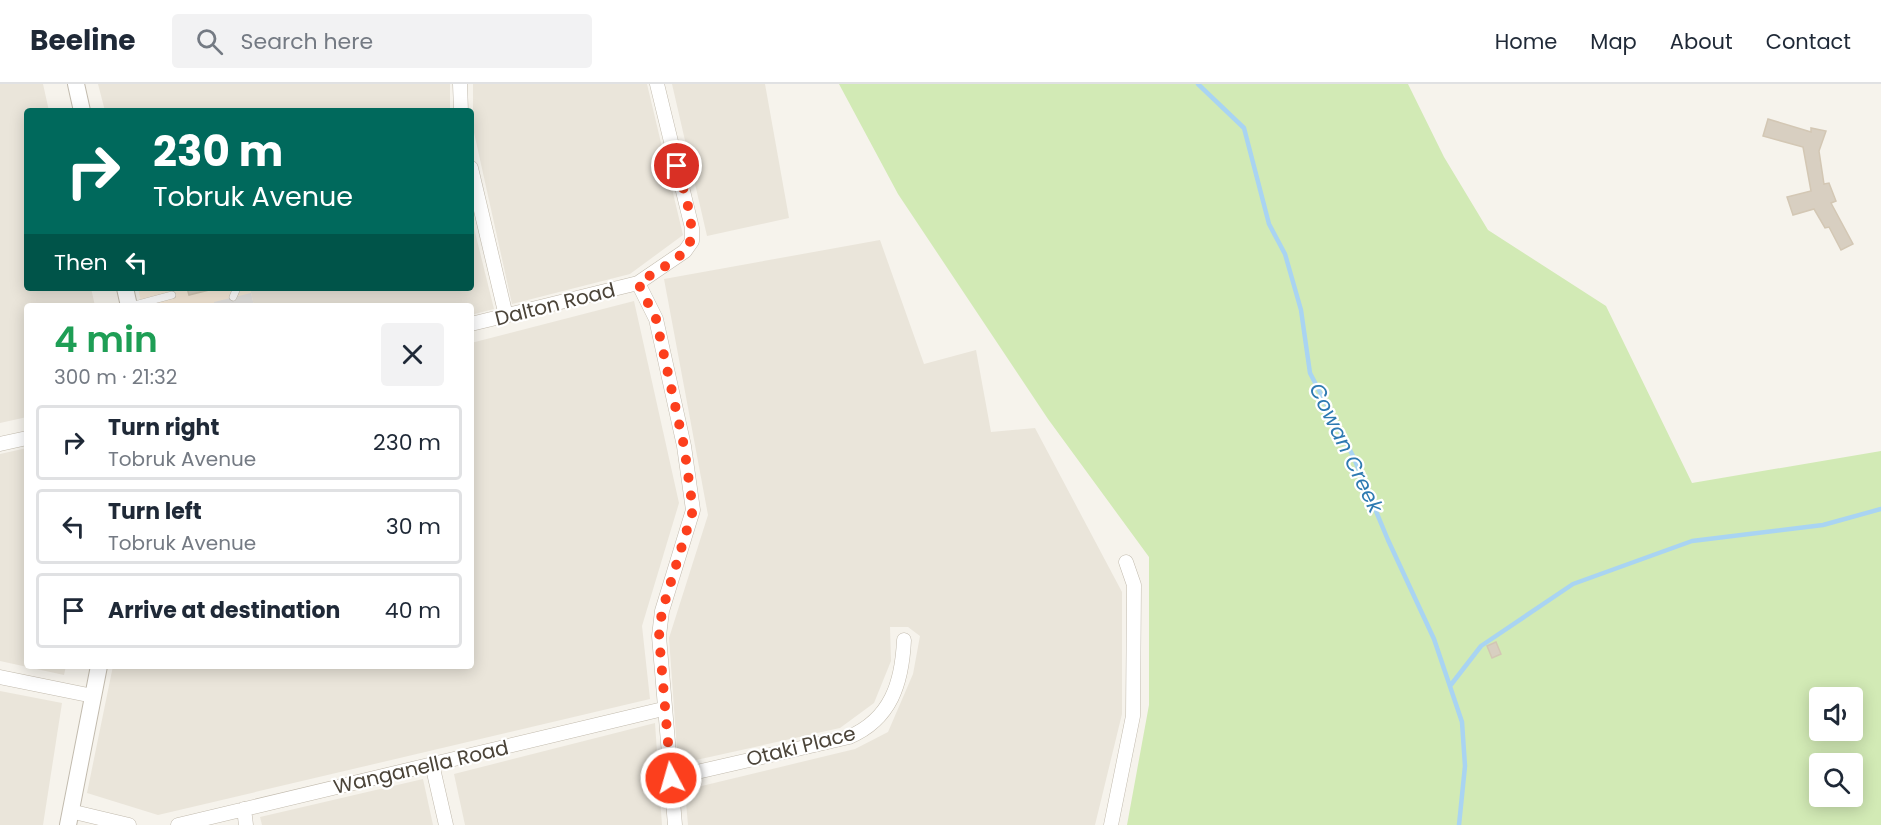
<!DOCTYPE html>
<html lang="en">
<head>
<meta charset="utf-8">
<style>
  :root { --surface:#fff; --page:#f2f2f3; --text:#1f2937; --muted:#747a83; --line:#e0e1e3 }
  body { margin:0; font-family:Poppins,sans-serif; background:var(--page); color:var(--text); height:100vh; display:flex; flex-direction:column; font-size:22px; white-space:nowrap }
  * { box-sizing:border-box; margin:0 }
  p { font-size:20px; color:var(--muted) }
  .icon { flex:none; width:33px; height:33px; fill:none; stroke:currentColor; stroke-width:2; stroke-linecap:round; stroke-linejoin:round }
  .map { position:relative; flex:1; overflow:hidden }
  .panel { position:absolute; left:24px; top:219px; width:450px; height:366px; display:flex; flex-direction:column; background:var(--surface); border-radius:6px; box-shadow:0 3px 15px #0003 }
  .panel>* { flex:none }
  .hud { position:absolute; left:24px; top:24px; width:450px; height:183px; border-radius:6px; box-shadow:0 3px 15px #0003; background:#00695c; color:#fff; overflow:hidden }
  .tools { position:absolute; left:1809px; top:603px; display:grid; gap:12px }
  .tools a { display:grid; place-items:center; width:54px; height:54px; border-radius:6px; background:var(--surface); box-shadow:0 3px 15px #0003; font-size:30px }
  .pin { position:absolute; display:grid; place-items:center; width:51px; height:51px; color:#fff; margin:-26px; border:3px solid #fff; border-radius:50%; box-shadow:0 2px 6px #0007 }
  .me { position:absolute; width:66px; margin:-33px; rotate:354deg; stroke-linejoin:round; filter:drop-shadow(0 0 4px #0008) }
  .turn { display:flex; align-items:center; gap:21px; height:126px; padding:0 30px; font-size:27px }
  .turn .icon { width:78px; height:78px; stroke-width:2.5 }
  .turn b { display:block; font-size:42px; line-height:51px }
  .then { display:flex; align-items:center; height:57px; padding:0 30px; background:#0003; gap:12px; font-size:22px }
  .round { display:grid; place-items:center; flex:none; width:63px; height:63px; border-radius:6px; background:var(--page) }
  .overview { display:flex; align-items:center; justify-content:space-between; height:102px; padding:0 30px }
  h1 { font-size:36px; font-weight:600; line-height:45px; color:#1e9e55 }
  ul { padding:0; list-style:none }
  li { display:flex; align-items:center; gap:18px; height:75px; margin:0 12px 9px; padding:0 18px; border:3px solid var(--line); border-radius:6px }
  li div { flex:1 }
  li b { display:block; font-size:22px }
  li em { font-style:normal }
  header { display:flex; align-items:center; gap:36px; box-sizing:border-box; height:84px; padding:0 30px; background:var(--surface); border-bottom:2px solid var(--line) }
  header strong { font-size:28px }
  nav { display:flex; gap:33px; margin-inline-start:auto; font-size:21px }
  .search { width:420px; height:54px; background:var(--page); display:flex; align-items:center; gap:15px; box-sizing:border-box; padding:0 21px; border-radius:6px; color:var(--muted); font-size:22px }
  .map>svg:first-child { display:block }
  .residential { fill:#eae5da }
  .commercial { fill:#f7ead8 }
  .green { fill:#d2eab5; fill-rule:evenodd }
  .parking { fill:#e5e3e0 }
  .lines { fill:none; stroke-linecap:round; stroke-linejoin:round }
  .stream { stroke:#a9d4f2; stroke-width:4.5 }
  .building { fill:#d8cfc1; stroke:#d3c7b4; stroke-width:1.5 }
  .service-casing { stroke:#c2bbae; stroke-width:8 }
  .minor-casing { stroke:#c2bbae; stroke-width:15 }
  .tertiary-casing { stroke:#c2bbae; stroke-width:18 }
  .service { stroke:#fff; stroke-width:7 }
  .minor { stroke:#fff; stroke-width:14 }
  .tertiary { stroke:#fff; stroke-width:16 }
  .route { stroke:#fc3f1d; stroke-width:10; stroke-dasharray:0 18 }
  .labels { text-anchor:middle; stroke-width:4.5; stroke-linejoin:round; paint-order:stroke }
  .street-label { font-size:20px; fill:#4b4439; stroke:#fff }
  .water-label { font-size:21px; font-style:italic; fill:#2e7ab2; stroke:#fff }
</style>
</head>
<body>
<header>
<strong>Beeline</strong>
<div class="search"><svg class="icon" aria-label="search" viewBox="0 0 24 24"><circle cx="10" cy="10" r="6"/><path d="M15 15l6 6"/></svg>Search here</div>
<nav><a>Home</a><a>Map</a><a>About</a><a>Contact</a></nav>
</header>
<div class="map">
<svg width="1881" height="741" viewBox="0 0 1881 741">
  <rect width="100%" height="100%" fill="#f6f3ec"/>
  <path class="residential" d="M0,0H43L49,27H27V204H91L95,222H27V333L0,339Z
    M98,0H450V27H105Z
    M473,0H647L683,151L630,190L512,220L473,44Z
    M672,0H765L789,134L707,152Z
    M471,132L494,225L471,231V222H254L250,204H471Z
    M880,156L924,280L976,266L991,348L1035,344L1122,508V630L1095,741H688L685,706L855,665L888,648L913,590L920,552L908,543H890L891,577L874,619L840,644L678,680L669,554L708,431L664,195Z
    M634,217L679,419L642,542L650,615L158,731L87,709L113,582H471V259Z
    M27,364V582H66L64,591L0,577V370Z
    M0,607L62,619L43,741H0Z
    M655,639L662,741H465L454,690Z
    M423,695L433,741H262L260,733Z"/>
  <path class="commercial" d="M138,204H250L254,222H142Z"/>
  <path class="green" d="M839,0H1408L1444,73L1488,146L1606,222L1692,399L1881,367V741H1127L1149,621V473L1048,335L898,110ZM1820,614H1852V646H1820ZM1820,680H1852V712H1820Z"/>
  <path class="parking" d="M251,209L254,222H215L214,218Z"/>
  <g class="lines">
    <path class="stream" d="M1198,0L1244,44L1269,140L1285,170L1301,226L1310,289L1353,372L1388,456L1434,555L1462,638L1465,682L1459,741
      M1450,602L1481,562L1573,500L1692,457L1823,441L1881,425"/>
  </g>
  <path class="building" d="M1768,35L1811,48V44L1826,47L1819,67L1824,100L1829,99L1836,117L1831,119L1853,160L1841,166L1829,143L1825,144L1814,125L1793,131L1787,113L1811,107L1803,63L1763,52Z
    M187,204H217L189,211Z
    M1496,558L1501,570L1492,574L1487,562Z"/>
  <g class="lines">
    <defs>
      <path id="service" d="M233,213L237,204
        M131,222L172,211"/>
      <path id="minor" d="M460,0L461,27
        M471,84L506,232
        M638,199L656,235L684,362L693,426L662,527L659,552L675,741
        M471,240L638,199L685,167L692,157V144L657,0
        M0,360L27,354
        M0,593L93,612
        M432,680L446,741
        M671,694L849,653C891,635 902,599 904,556
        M244,725L246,741
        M70,727L129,741
        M178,741L663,625
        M1111,741L1133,632L1134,501L1126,478"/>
      <path id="tertiary" d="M76,0L82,27
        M125,204L129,222
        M68,741L99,582"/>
    </defs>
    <use href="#service" class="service-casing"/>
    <use href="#minor" class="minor-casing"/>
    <use href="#tertiary" class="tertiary-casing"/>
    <use href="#service" class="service"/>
    <use href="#minor" class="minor"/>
    <use href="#tertiary" class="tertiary"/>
  </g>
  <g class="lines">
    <path class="route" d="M671,694L659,552L662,527L693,426L684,362L656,235L638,199C653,189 672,180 685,167C701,151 682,103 677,82"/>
  </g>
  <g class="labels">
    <g class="street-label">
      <text transform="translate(555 220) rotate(-14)" y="7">Dalton Road</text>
      <text transform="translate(801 662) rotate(-14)" y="7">Otaki Place</text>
      <text transform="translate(421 683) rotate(-13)" y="7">Wanganella Road</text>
    </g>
    <g class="water-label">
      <text transform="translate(1346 364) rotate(64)" y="7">Cowan Creek</text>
    </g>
  </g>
</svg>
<div class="tools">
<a><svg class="icon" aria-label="sound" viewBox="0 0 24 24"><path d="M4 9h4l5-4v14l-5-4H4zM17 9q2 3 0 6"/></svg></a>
<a><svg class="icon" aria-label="search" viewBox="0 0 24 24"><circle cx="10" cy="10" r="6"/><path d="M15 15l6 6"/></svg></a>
</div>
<div class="pin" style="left:677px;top:82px;background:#d93025"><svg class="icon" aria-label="arrive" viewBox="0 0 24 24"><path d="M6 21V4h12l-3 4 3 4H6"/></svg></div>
<svg class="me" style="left:671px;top:694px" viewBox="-20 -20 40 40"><circle r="17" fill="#fc3f1d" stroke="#fff" stroke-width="3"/><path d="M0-11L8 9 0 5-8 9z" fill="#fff"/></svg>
<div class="hud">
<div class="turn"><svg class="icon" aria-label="right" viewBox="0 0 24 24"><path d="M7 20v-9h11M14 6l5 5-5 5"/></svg><div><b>230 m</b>Tobruk Avenue</div></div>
<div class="then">Then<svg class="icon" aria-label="left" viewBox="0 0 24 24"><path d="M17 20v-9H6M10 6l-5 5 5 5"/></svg></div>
</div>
<section class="panel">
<div class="overview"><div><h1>4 min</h1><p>300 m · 21:32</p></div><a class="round"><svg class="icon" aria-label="close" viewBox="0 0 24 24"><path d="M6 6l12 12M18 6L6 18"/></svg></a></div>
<ul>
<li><svg class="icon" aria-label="right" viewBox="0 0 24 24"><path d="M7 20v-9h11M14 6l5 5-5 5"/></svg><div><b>Turn right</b><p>Tobruk Avenue</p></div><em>230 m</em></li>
<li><svg class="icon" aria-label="left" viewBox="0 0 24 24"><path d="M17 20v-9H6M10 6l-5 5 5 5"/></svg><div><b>Turn left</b><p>Tobruk Avenue</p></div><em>30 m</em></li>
<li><svg class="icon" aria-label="arrive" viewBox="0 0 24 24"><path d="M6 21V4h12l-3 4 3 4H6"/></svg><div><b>Arrive at destination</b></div><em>40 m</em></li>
</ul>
</section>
</div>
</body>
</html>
